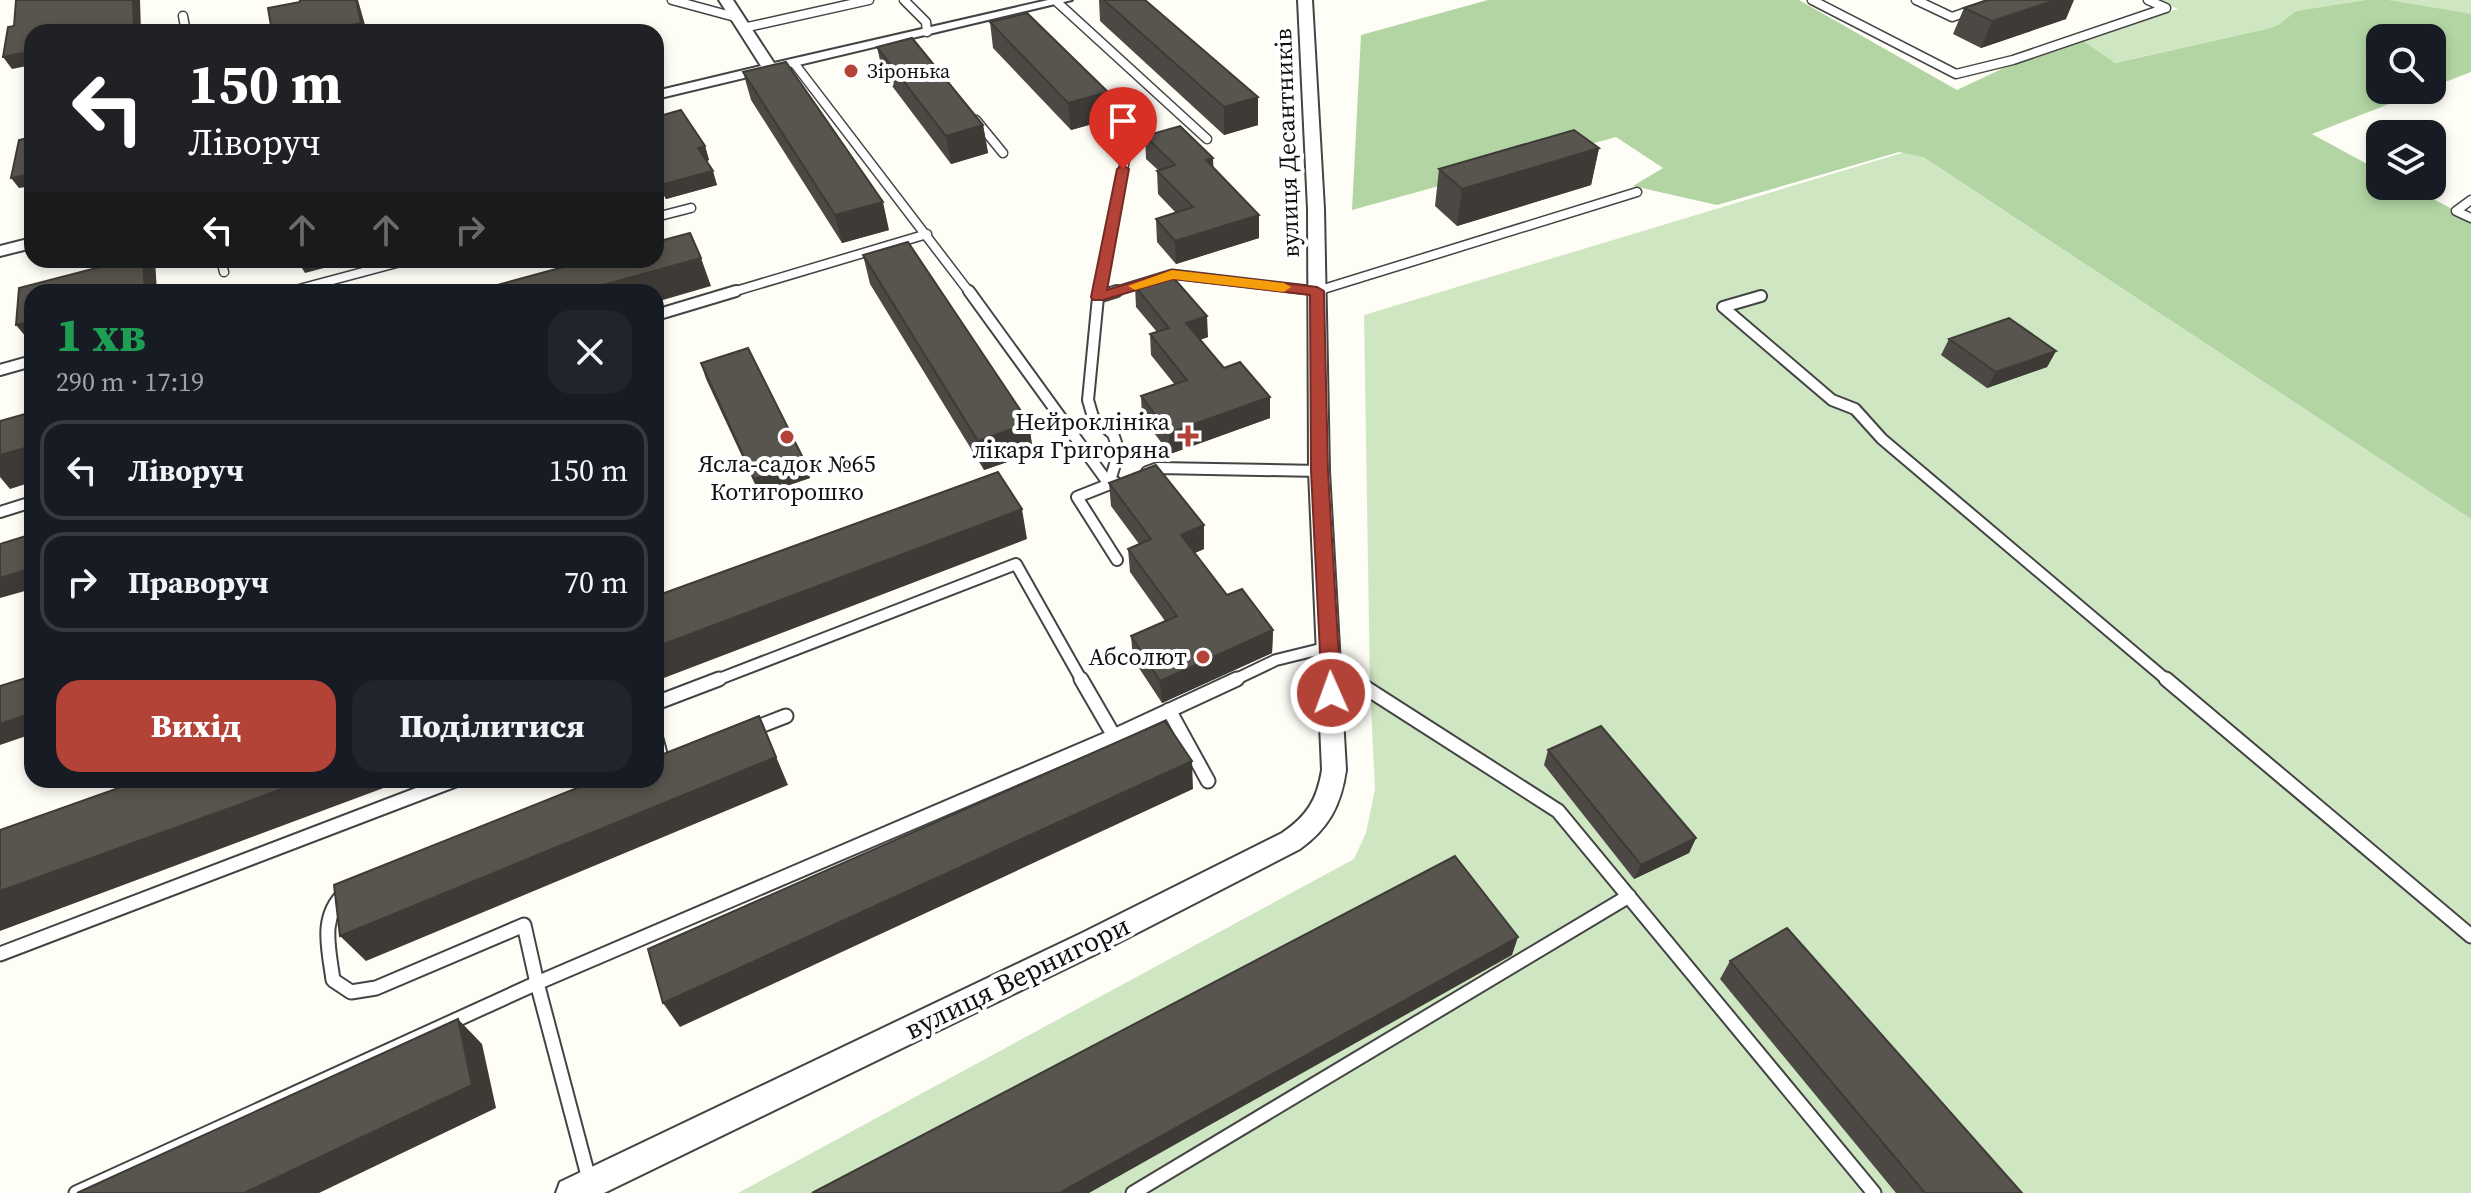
<!DOCTYPE html>
<html lang="uk">
<head>
<meta charset="utf-8">
<style>
  :root { --surface:#171b24; --page:#20242c; --text:#f1f3f6; --muted:#9ea1a6; --line:#363941; --accent:#b34237 }
  body { margin:0; font-family:"Source Serif 4",serif; background:var(--page); color:var(--text); height:100vh; display:flex; flex-direction:column; font-size:30px; white-space:nowrap }
  * { box-sizing:border-box; margin:0 }
  p { font-size:26px; color:var(--muted) }
  .icon { flex:none; width:44px; height:44px; fill:none; stroke:currentColor; stroke-width:2; stroke-linecap:round; stroke-linejoin:round }
  .map { position:relative; flex:1; overflow:hidden }
  .drawer { position:absolute; left:24px; top:284px; width:640px; height:504px; display:flex; flex-direction:column; background:var(--surface); border-radius:24px; box-shadow:0 4px 12px #0003 }
  .drawer>* { flex:none }
  .hud { position:absolute; left:24px; top:24px; width:640px; height:244px; border-radius:24px; box-shadow:0 4px 12px #0003; background:#202124; color:#fff; overflow:hidden }
  .tools { position:absolute; left:2366px; top:24px; display:grid; gap:16px }
  .tools a { display:grid; place-items:center; width:80px; height:80px; border-radius:16px; background:var(--surface); box-shadow:0 4px 12px #0003; font-size:40px }
  .pin { position:absolute; display:grid; place-items:center; width:68px; height:68px; color:#fff; margin:-82px -34px; border-radius:50% 50% 50% 0; rotate:-45deg; box-shadow:0 0 8px #0007 }
  .pin .icon { rotate:45deg }
  .me { position:absolute; width:88px; margin:-44px; rotate:358deg; stroke-linejoin:round; filter:drop-shadow(0 0 6px #0008) }
  .turn { display:flex; align-items:center; gap:28px; height:168px; padding:0 32px; font-size:36px }
  .turn .icon { width:104px; height:104px; stroke-width:2.5 }
  .turn b { display:block; font-size:56px; line-height:68px }
  .lanes { display:flex; align-items:center; height:76px; padding:0 32px; background:#0003; justify-content:center; gap:40px; direction:ltr }
  .lanes .off { opacity:.35 }
  .round { display:grid; place-items:center; flex:none; width:84px; height:84px; border-radius:24px; background:var(--page) }
  .head { display:flex; align-items:center; justify-content:space-between; height:136px; padding:0 32px }
  h1 { font-size:48px; font-weight:800; line-height:60px; color:#1e9e55 }
  .action { display:flex; gap:16px; margin-top:auto; padding:16px 32px }
  .action a { flex:1; height:92px; border-radius:24px; background:var(--accent); color:#fff; font-size:32px; font-weight:800; line-height:92px; text-align:center }
  .action a+a { background:var(--page); color:var(--text) }
  ul { padding:0; list-style:none }
  li { display:flex; align-items:center; gap:24px; height:100px; margin:0 16px 12px; padding:0 16px; border:4px solid var(--line); border-radius:24px }
  li div { flex:1 }
  li b { display:block; font-size:30px }
  li em { font-style:normal }
  .map>svg:first-child { display:block }
  .green { fill:#cfe6c2 }
  .forest { fill:#b2d5a3 }
  .lines { fill:none; stroke-linecap:round; stroke-linejoin:round }
  .service-far2-casing { stroke:#444; stroke-width:11 }
  .service-far1-casing { stroke:#444; stroke-width:14 }
  .service-casing { stroke:#444; stroke-width:17 }
  .minor-casing { stroke:#444; stroke-width:4 }
  .service-far2 { stroke:#fff; stroke-width:8 }
  .service-far1 { stroke:#fff; stroke-width:10 }
  .service { stroke:#fff; stroke-width:13 }
  .minor { fill:#fff; fill-rule:evenodd }
  .wall { fill:#4c4843 }
  .shaded-wall { fill:#3e3b37 }
  .building { fill:#58544e; stroke:#3e3b37; stroke-width:2 }
  .route { fill:#b34237; stroke:#742b24; stroke-width:2 }
  .slow { fill:#f59e0b }
  .poi-dot { fill:#b34237; stroke:#fff; stroke-width:3 }
  .labels { text-anchor:middle; stroke-width:8; stroke-linejoin:round; paint-order:stroke }
  .far-poi-label { font-size:20px; fill:#111; stroke:#fff; text-anchor:start }
  .street-label { font-size:24px; fill:#111; stroke:#fff }
  .poi-label { font-size:24px; fill:#111; stroke:#fff; text-anchor:end }
  .near-street-label { font-size:28px; fill:#111; stroke:#fff }
</style>
</head>
<body>
<div class="map">
<svg width="2471" height="1193" viewBox="0 0 2471 1193">
  <rect width="100%" height="100%" fill="#fefdf6"/>
  <path class="green" d="M2159,0H2365L2296,11L2278,25L2266,29L2114,63L2082,40L2178,9Z
    M2389,0H2471V14L2460,13Z
    M1912,150L2471,519V1193H738L1354,859L1366,833L1375,789L1370,688L1364,315Z"/>
  <path class="forest" d="M1488,0H1799L1957,90L2010,65L2082,40L2115,63L2266,29L2278,25L2296,11L2365,0H2389L2471,14V72L2432,87V38H2380V90H2425L2312,134L2380,171V186H2409L2471,219V519L1923,157L1899,152L1717,205L1633,186L1663,168L1616,137L1352,210L1361,35Z"/>
  <g class="lines">
    <defs>
      <path id="service-far2" d="M672,0L735,17
        M904,0L926,22L927,32
        M1812,0L1956,74L2013,60L2166,8L2148,0
        M1916,0L1952,17L2001,0
        M1057,2L1207,139
        M183,16L186,32
        M743,28L869,0
        M794,63L970,293
        M976,120L1003,153
        M2471,200L2456,211L2471,218
        M656,217L691,208
        M221,260L224,272
        M288,292L404,261
        M729,293L927,234
        M1099,293L1132,124L1100,92
        M1110,293L1172,274L1317,291L1637,192"/>
      <path id="service-far1" d="M969,291L1109,484
        M288,292L291,291
        M1761,296L1723,307L1832,400L1855,409L1882,439L2168,681
        M1098,297L1099,291
        M656,315L736,291
        M0,370L32,361
        M1147,472L1158,468L1319,471
        M1115,482L1077,497L1117,560
        M1109,484L1119,451L1113,434L1093,417L1088,400L1098,297L1117,291
        M0,512L32,502
        M1330,667L1356,681
        M714,681L1016,564L1082,681
        M1232,681L1276,660L1329,647"/>
      <path id="service" d="M1081,679L1114,736
        M1352,679L1558,811L1874,1193
        M2166,679L2471,936
        M656,703L719,679
        M1169,710L1208,781
        M750,730L786,716
        M656,739L663,765
        M345,893C319,917 329,949 333,980L351,992L376,988L524,925L537,983L1114,736L1237,679
        M0,954L455,780
        M76,1193L537,983L590,1183
        M1133,1193L1629,896"/>
      <path id="minor" d="M719,0H733L774,63L1048,0H1072L656,99V91L761,66Z
        M1298,0H1312L1324,209L1329,471L1346,770C1341,805 1329,828 1300,849L1102,951L604,1193H556L560,1182L1082,933L1282,833C1307,816 1317,800 1322,770L1309,471L1308,209Z
        M32,238V248L0,256V246Z"/>
    </defs>
    <use href="#service-far2" class="service-far2-casing"/>
    <use href="#service-far1" class="service-far1-casing"/>
    <use href="#service" class="service-casing"/>
    <use href="#minor" class="minor-casing"/>
    <use href="#service-far2" class="service-far2"/>
    <use href="#service-far1" class="service-far1"/>
    <use href="#service" class="service"/>
    <use href="#minor" class="minor"/>
  </g>
  <path class="wall" d="M1099,0H1145L1258,125L1224,135L1100,21Z
    M1964,8L2066,19L1981,48L1953,34Z
    M990,22L1110,119L1071,130L993,48Z
    M877,47L983,125L988,153L951,164L883,74Z
    M743,72L889,230L842,243L751,100Z
    M656,117L705,146L709,160L707,161L717,185L666,199L656,182Z
    M1145,136L1213,167L1259,238L1176,264L1157,242L1156,219L1176,213L1158,194L1157,171L1158,170L1146,159Z
    M1599,148L1591,185L1457,226L1435,206L1439,169Z
    M863,255L1029,423L1033,453L984,470L870,284Z
    M1135,286L1208,337L1200,340L1270,418L1170,454L1142,417L1141,396L1175,385L1151,355L1150,334L1157,332L1136,307Z
    M1949,339L2056,351L2047,367L1987,388L1941,355Z
    M701,363L805,462L810,478L760,495L706,379Z
    M1109,483L1204,525V549L1195,553L1227,595L1273,630L1272,653L1162,703L1133,659L1131,636L1165,621L1130,572L1128,549L1139,544L1111,506Z
    M1548,750L1696,838L1689,853L1634,879L1544,765Z
    M1730,961L2022,1193H1896L1720,979Z"/>
  <path class="shaded-wall" d="M133,0H140L141,32H134Z
    M356,0H358L367,32H316Z
    M2056,0H2074L2066,19L1981,48L1992,21Z
    M32,51V65L12,69L3,57Z
    M1108,92L1110,119L1071,130L1068,103Z
    M1258,97V125L1224,135V107Z
    M983,125L988,153L951,164L946,136Z
    M705,146L709,160L703,162L698,148Z
    M1599,148L1591,185L1457,226L1462,189Z
    M1213,158L1214,180L1206,160Z
    M713,171L717,185L666,199L660,185Z
    M32,174V186L19,188L11,178Z
    M883,202L889,230L842,243L835,215Z
    M1259,215V238L1176,264L1175,241Z
    M701,258L711,286L656,302V292H578Z
    M143,260H155L157,292H143Z
    M251,260H283L256,267Z
    M297,260H354L305,273Z
    M1207,316L1208,337L1187,344L1186,323Z
    M32,321V343H31L16,325Z
    M2056,351L2047,367L1987,388L1996,372Z
    M1270,397V418L1170,454L1169,433Z
    M1029,423L1033,453L984,470L978,441Z
    M32,446V482L10,489L0,477V455Z
    M805,462L810,478L760,495L754,479Z
    M1022,509L1027,539L656,681V647Z
    M1204,525V549L1182,558L1181,535Z
    M32,568V589L0,598V578Z
    M1273,630L1272,653L1162,703L1160,681Z
    M32,713V734L0,745V724Z
    M759,716L788,785L366,961L340,936Z
    M1192,761L1193,789L680,1027L663,1003Z
    M59,780H84L66,786Z
    M307,780H405L0,931V891Z
    M1696,838L1689,853L1634,879L1641,865Z
    M1518,937L1512,955L1089,1193H1059Z
    M458,1019L482,1044L496,1108L319,1193H244Z"/>
  <path class="building" d="M16,0H133L134,32H32V51L3,57L8,27L14,26Z
    M300,0H356L361,23L316,32H272L268,8L300,2Z
    M1104,0H1145L1258,97L1224,107Z
    M1988,0H2056L1992,21L1964,8Z
    M1027,13L1108,92L1068,103L990,22Z
    M912,38L983,125L946,136L877,47Z
    M786,62L883,202L835,215L743,72Z
    M681,110L705,146L698,148L713,171L660,185L656,177V117Z
    M1180,126L1213,158L1206,160L1259,215L1175,241L1156,219L1193,207L1157,171L1175,165L1145,136Z
    M1574,130L1599,148L1462,189L1439,169Z
    M32,137V174L11,178L19,140Z
    M690,233L701,258L578,292H472L589,260H656V242Z
    M908,242L1029,423L978,441L863,255Z
    M104,260H143L145,291L32,292V321L16,325L19,288L104,266Z
    M1171,275L1207,316L1186,323L1224,368L1240,362L1270,397L1169,433L1141,396L1187,380L1150,334L1169,328L1135,286Z
    M2009,318L2056,351L1996,372L1949,339Z
    M748,348L805,462L754,479L701,363Z
    M32,412V446L0,455V421Z
    M1156,465L1204,525L1181,535L1227,595L1242,589L1273,630L1160,681L1131,636L1177,616L1128,549L1151,539L1109,483Z
    M998,472L1022,509L656,647V596Z
    M32,534V568L0,578V544Z
    M32,676V713L0,724V686Z
    M759,716L776,757L340,936L334,885L597,780H656V757Z
    M1165,721L1192,761L663,1003L648,949Z
    M1601,726L1696,838L1641,865L1548,750Z
    M141,780H307L0,891V830Z
    M1455,856L1518,937L1059,1193H812Z
    M1787,928L2022,1193H1925L1730,961Z
    M458,1019L472,1085L244,1193H77Z"/>
  <path class="route" d="M1123,165L1129,169L1107,290L1172,270L1317,287L1324,291L1328,471L1341,693L1338,698H1324L1322,693L1311,471L1310,295L1173,279L1103,300H1093L1091,297L1117,169Z"/>
  <path class="slow" d="M1172,270L1284,283L1291,287L1284,292L1173,279L1135,290L1128,286Z"/>
  <g class="poi-dot">
    <circle cx="851" cy="71" r="8"/>
    <path d="M1184 424h8v8h8v8h-8v8h-8v-8h-8v-8h8z"/>
    <circle cx="787" cy="437" r="8"/>
    <circle cx="1203" cy="657" r="8"/>
  </g>
  <g class="labels">
    <g class="far-poi-label">
      <text x="867" y="78">Зіронька</text>
    </g>
    <g class="street-label">
      <text transform="translate(1287 143) rotate(-92)" y="8">вулиця Десантників</text>
    </g>
    <g class="poi-label">
      <text x="1170" y="430">Нейроклініка<tspan x="1170" dy="28">лікаря Григоряна</tspan></text>
      <text x="787" y="472" text-anchor="middle">Ясла-садок №65<tspan x="787" dy="28">Котигорошко</tspan></text>
      <text x="1187" y="665">Абсолют</text>
    </g>
    <g class="near-street-label">
      <text transform="translate(1017 977) rotate(-26)" y="10">вулиця Вернигори</text>
    </g>
  </g>
</svg>
<div class="tools">
<a><svg class="icon" aria-label="search" viewBox="0 0 24 24"><circle cx="10" cy="10" r="6"/><path d="M15 15l6 6"/></svg></a>
<a><svg class="icon" aria-label="layers" viewBox="0 0 24 24"><path d="M12 4l9 5-9 5-9-5zM3 14l9 5 9-5"/></svg></a>
</div>
<div class="pin" style="left:1123px;top:169px;background:#d93025"><svg class="icon" aria-label="arrive" viewBox="0 0 24 24"><path d="M6 21V4h12l-3 4 3 4H6"/></svg></div>
<svg class="me" style="left:1331px;top:693px" viewBox="-20 -20 40 40"><circle r="17" fill="#b34237" stroke="#fff" stroke-width="3"/><path d="M0-11L8 9 0 5-8 9z" fill="#fff"/></svg>
<div class="hud">
<div class="turn"><svg class="icon" aria-label="left" viewBox="0 0 24 24"><path d="M17 20v-9H6M10 6l-5 5 5 5"/></svg><div><b>150 m</b>Ліворуч</div></div>
<div class="lanes"><svg class="icon" aria-label="left" viewBox="0 0 24 24"><path d="M17 20v-9H6M10 6l-5 5 5 5"/></svg><svg class="icon off" aria-label="ahead" viewBox="0 0 24 24"><path d="M12 20V5M6 11l6-6 6 6"/></svg><svg class="icon off" aria-label="ahead" viewBox="0 0 24 24"><path d="M12 20V5M6 11l6-6 6 6"/></svg><svg class="icon off" aria-label="right" viewBox="0 0 24 24"><path d="M7 20v-9h11M14 6l5 5-5 5"/></svg></div>
</div>
<section class="drawer">
<div class="head"><div><h1>1 хв</h1><p>290 m · 17:19</p></div><a class="round"><svg class="icon" aria-label="close" viewBox="0 0 24 24"><path d="M6 6l12 12M18 6L6 18"/></svg></a></div>
<ul>
<li><svg class="icon" aria-label="left" viewBox="0 0 24 24"><path d="M17 20v-9H6M10 6l-5 5 5 5"/></svg><div><b>Ліворуч</b></div><em>150 m</em></li>
<li><svg class="icon" aria-label="right" viewBox="0 0 24 24"><path d="M7 20v-9h11M14 6l5 5-5 5"/></svg><div><b>Праворуч</b></div><em>70 m</em></li>
</ul>
<div class="action"><a>Вихід</a><a>Поділитися</a></div>
</section>
</div>
</body>
</html>
